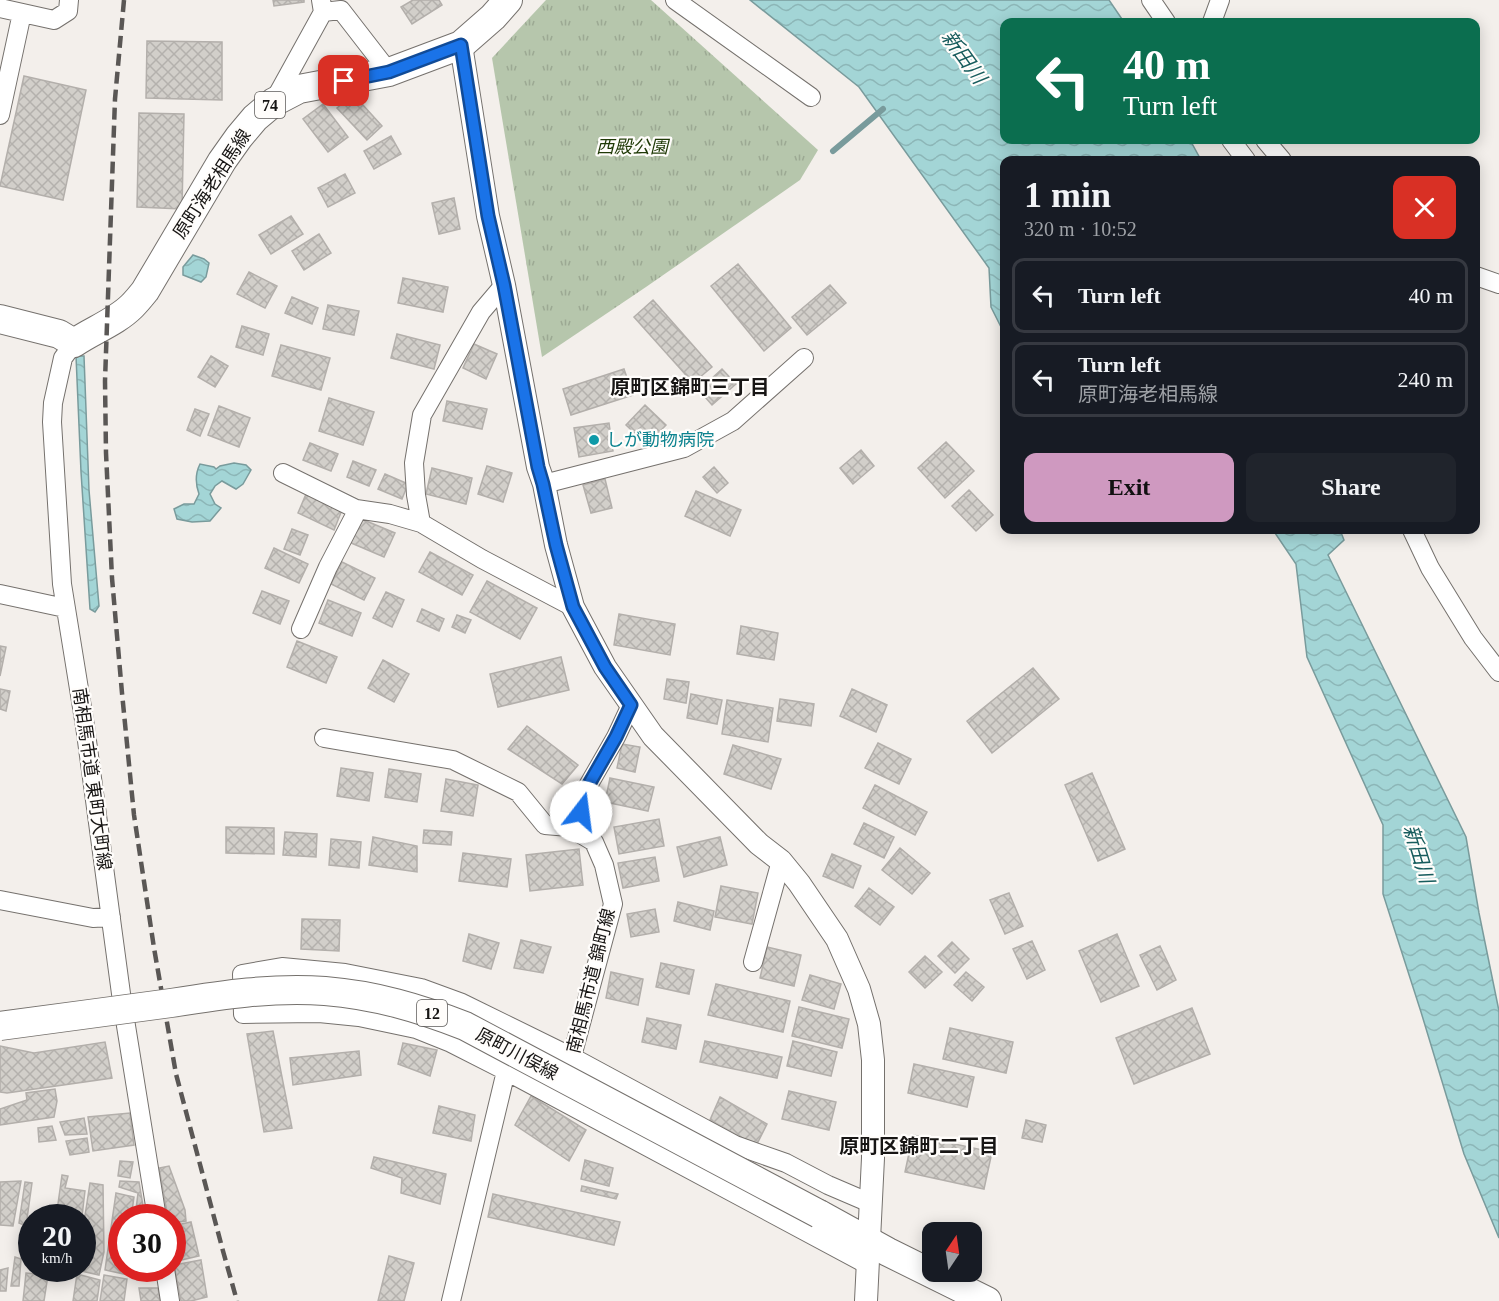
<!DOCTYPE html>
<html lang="en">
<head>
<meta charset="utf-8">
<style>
  :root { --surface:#171b24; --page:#20242c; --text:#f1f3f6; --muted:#9ea1a6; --line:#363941; --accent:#cf99c0 }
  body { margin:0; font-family:"Times New Roman","Noto Sans JP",serif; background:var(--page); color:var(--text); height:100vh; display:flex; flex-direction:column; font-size:22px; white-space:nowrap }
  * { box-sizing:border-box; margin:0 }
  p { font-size:20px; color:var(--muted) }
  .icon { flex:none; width:33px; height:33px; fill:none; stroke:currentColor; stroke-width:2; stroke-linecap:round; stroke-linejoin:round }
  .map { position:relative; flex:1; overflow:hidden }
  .panel { position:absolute; left:1000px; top:156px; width:480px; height:378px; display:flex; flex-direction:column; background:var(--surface); border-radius:12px; box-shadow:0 3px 15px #0003 }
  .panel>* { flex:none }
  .guide { position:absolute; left:1000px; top:18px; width:480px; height:126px; border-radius:12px; box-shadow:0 3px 15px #0003; background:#0b6e4f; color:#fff; overflow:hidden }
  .needle { width:39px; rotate:13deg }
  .controls { position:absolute; left:922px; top:1222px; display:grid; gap:12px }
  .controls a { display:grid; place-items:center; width:60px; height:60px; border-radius:12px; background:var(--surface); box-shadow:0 3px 15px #0003; font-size:30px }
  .speed { position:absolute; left:18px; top:1204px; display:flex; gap:12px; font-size:30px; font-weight:700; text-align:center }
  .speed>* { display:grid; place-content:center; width:78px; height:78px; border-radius:50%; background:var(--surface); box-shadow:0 3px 15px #0003; line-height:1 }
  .speed small { font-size:15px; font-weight:400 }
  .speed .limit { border:9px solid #d22; background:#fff; color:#111 }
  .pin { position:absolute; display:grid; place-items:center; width:51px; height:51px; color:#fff; margin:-26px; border-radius:12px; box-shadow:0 3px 9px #0006 }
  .me { position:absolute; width:66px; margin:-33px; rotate:15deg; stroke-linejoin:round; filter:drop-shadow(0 0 4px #0008) }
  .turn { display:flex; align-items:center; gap:21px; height:126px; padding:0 24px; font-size:27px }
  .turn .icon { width:78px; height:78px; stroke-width:2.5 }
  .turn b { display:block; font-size:42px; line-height:51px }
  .round { display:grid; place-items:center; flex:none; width:63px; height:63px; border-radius:12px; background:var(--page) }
  .summary { display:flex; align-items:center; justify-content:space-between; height:102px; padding:0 24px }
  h1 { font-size:36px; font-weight:700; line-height:45px }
  .primary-button { display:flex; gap:12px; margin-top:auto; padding:12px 24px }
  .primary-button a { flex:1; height:69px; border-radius:12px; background:var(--accent); color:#111; font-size:24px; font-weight:700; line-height:69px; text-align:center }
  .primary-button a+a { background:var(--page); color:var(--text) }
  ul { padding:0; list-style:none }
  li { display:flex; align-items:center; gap:18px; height:75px; margin:0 12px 9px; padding:0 12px; border:3px solid var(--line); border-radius:12px }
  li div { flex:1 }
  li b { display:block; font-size:22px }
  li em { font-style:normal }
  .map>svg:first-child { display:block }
  .park { fill:url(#park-tufts) }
  .water { fill:url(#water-waves); stroke:#799b9c; stroke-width:1.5 }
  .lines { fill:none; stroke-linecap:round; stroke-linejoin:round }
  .stream { stroke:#799b9c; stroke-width:6 }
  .building { fill:url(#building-cross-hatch); stroke:#b3afab; stroke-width:1.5 }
  .minor-casing { stroke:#75716d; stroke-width:20 }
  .tertiary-casing { stroke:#75716d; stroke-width:24 }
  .primary-casing { stroke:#75716d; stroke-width:30 }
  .minor { stroke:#fff; stroke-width:18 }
  .tertiary { stroke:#fff; stroke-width:22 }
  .primary { stroke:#fff; stroke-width:28 }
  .rail { stroke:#5a5755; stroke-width:4.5; stroke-dasharray:12 6; stroke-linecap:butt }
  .primary-bridge-casing { stroke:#75716d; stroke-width:30; stroke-linecap:butt }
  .primary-bridge { stroke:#fff; stroke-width:28 }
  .route-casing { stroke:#114b97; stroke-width:15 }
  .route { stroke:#1a73e8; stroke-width:10 }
  .culture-dot { fill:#0f9aa8; stroke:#fffdfb; stroke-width:2 }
  .labels { text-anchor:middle; stroke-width:4.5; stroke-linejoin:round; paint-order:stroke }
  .shield { fill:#fffdfb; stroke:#5d5b59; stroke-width:1.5 }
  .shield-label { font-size:16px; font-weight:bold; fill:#171514 }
  .park-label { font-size:18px; font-style:italic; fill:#1f3906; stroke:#fffdfb }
  .street-label { font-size:18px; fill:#171514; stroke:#fffdfb }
  .culture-label { font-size:18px; fill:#0d838f; stroke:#fffdfb; text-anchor:start }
  .water-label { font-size:20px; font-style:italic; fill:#175c5d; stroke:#fffdfb }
  .neighbourhood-label { font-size:20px; font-weight:bold; fill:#171514; stroke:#fffdfb }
</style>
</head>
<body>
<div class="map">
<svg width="1499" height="1301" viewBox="0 0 1499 1301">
  <defs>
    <pattern id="park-tufts" width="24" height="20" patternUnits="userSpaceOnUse" patternTransform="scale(1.5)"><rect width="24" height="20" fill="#b6c6ac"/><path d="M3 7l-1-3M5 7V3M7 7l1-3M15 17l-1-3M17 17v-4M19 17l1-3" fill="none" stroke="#9ca993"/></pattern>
    <pattern id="water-waves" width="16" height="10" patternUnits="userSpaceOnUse" patternTransform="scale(1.5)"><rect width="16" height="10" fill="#a3d5d6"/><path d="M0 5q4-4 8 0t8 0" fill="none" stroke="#8cb6b7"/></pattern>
    <pattern id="building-cross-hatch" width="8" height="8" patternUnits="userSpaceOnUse" patternTransform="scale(1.5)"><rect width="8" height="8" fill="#d2cfca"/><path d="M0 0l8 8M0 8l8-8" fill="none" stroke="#b4b1ad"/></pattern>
  </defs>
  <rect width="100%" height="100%" fill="#f3efeb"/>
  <path class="park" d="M546,0H651L818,150L800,180L646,287L542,357L492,58Z"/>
  <path class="water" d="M750,0H1109L1124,22H1005V140H1190L1201,160H1005V335L991,307L989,268L859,87Z
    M193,255L204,259L209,263L206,277L201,282L183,275V267Z
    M76,356H84L89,490L99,606L95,612L90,609L81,472Z
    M234,463L246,465L251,470L243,484L236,489L222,481L215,486L210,494L215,504L221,508L210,521L192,522L177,519L174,509L184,504H194L199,494C195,483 195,474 200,464L214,467L216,469L220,466Z
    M1273,530H1340L1344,540L1328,555L1466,837L1479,913L1499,1011V1238L1464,1154L1421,1012L1383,894V825L1307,657L1296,564Z"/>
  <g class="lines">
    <path class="stream" d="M833,151L883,109"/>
  </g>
  <path class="building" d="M273,0H304V2L274,6Z
    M413,0H439L442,5L412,24L401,7Z
    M147,41L222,42V100L146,98Z
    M24,76L86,90L63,200L0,186Z
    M353,94L382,126L367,140L337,108Z
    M323,104L348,137L328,152L303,119Z
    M139,113L184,114L182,209L137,207Z
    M391,136L401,154L374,169L364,151Z
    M345,174L355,193L328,207L318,188Z
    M454,198L460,229L439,234L432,203Z
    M291,216L303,234L271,254L259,235Z
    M319,234L331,253L304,270L292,251Z
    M738,264L791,328L764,351L711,286Z
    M249,272L277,286L265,308L237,294Z
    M403,278L448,287L443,312L398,303Z
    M830,285L846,303L807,335L792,317Z
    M292,297L318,308L312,324L285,313Z
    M653,300L712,367L693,383L634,317Z
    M328,305L359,311L354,335L323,329Z
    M242,326L269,334L263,355L236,347Z
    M397,334L440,345L434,369L391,358Z
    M474,344L497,354L486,379L463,368Z
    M281,345L330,358L321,390L272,376Z
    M211,356L228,366L215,387L198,377Z
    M624,369L633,395L571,415L563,389Z
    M722,369L736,384L712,405L699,390Z
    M329,398L374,412L363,445L319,431Z
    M447,401L487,409L482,429L443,421Z
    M645,405L666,425L647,445L626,425Z
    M219,406L250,418L239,447L208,435Z
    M195,409L209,414L200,436L187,430Z
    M609,423L613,451L579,457L574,428Z
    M946,442L974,471L945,498L918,468Z
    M310,443L338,454L331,471L303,460Z
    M861,450L874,466L853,484L840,468Z
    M353,461L376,470L369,486L347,477Z
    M487,466L512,473L503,502L478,494Z
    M714,467L728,483L717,493L703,477Z
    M432,468L472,478L466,504L426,494Z
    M385,474L408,484L402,499L378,489Z
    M605,479L612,508L591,513L583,485Z
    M969,490L993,515L976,531L952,506Z
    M696,491L741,510L730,536L685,516Z
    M306,494L342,510L334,530L298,513Z
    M359,518L395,533L384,557L349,542Z
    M292,529L308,535L300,555L284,549Z
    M274,548L308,564L299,583L265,568Z
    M430,552L473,575L462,595L419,572Z
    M342,562L375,578L364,600L331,584Z
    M487,581L537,608L520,639L470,612Z
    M262,591L289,601L280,624L253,613Z
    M386,592L404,600L392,627L373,618Z
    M328,600L361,613L352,636L319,623Z
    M422,609L444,619L439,631L417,621Z
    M619,614L675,624L670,655L614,645Z
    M457,615L471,620L465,633L452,627Z
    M741,626L778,633L774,660L737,654Z
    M297,641L337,657L326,683L287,667Z
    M0,646L6,647L0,676Z
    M561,657L569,690L498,707L490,674Z
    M383,660L409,674L394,702L368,688Z
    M1033,668L1059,699L992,753L967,721Z
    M667,679L689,682L686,703L664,699Z
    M0,689L10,691L6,711L0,709Z
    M852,689L887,705L876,732L840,716Z
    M691,694L722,700L717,724L687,718Z
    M780,699L814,704L811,726L777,721Z
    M727,700L773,708L768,742L722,734Z
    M527,726L578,765L562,784L508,749Z
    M878,743L911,759L899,784L865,768Z
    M622,744L640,747L635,772L617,768Z
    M733,745L781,759L771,789L724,774Z
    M341,768L373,773L369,801L337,796Z
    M389,769L421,774L417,802L385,797Z
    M1092,773L1125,849L1098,861L1065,785Z
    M610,778L654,787L648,811L605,802Z
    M446,779L478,785L473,816L441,811Z
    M875,785L927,812L915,835L863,808Z
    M659,819L664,846L619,854L614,827Z
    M864,823L894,837L884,858L854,844Z
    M226,827L274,828V854L226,853Z
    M424,830L452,832L451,845L423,843Z
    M285,832L317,834L316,857L283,855Z
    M373,837L417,846V872L369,865Z
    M720,837L727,865L684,877L677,847Z
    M331,839L361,842L359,868L329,865Z
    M900,848L930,873L912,894L882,870Z
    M579,849L583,885L530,891L526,855Z
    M463,853L511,859L507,887L459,881Z
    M832,854L861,866L853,888L823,876Z
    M655,857L659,881L623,888L618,863Z
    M721,886L758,893L752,924L715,917Z
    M869,888L894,907L880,925L855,906Z
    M1009,893L1023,926L1005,934L990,900Z
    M678,902L714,911L710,930L674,921Z
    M655,909L659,932L631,937L627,914Z
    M302,919L340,920L339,951L301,949Z
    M469,934L499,943L491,969L463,961Z
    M1117,934L1139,986L1101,1002L1079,951Z
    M521,940L551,947L543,973L514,968Z
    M1032,941L1045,970L1027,979L1013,949Z
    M952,942L969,959L955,973L938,956Z
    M1160,946L1176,980L1157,990L1140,955Z
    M767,947L801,955L794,986L760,978Z
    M925,956L942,972L925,988L909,972Z
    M661,963L694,970L689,994L656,987Z
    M611,972L643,979L638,1005L606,998Z
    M966,972L984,987L972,1001L954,985Z
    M810,975L841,984L834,1009L802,1000Z
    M716,984L790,1001L783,1032L708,1015Z
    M799,1007L849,1019L842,1048L792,1036Z
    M1192,1008L1210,1054L1134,1084L1116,1038Z
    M647,1018L681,1025L676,1049L642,1042Z
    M950,1028L1013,1042L1006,1073L943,1059Z
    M273,1031L292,1128L264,1132L247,1034Z
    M705,1041L782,1057L777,1078L700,1062Z
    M793,1041L837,1052L831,1076L787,1066Z
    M105,1042L112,1078L7,1093L0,1092V1046L34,1053Z
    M403,1043L437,1050L430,1076L398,1064Z
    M359,1051L361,1075L293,1085L290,1058Z
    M914,1064L974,1077L967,1107L908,1093Z
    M55,1089L57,1101L54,1117L0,1125V1109L27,1100L26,1093Z
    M789,1091L836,1102L829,1130L782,1119Z
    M531,1096L586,1130L569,1161L515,1125Z
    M720,1097L767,1124L756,1146L710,1120Z
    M439,1106L475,1115L471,1141L433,1133Z
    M130,1113L134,1145L93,1151L88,1117Z
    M84,1118L87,1134L65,1135L60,1122Z
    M1026,1120L1046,1125L1042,1142L1022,1138Z
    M52,1126L56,1140L39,1142L38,1128Z
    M913,1135L992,1152L984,1189L905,1172Z
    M87,1138L89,1152L70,1155L66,1141Z
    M374,1157L446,1174L440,1204L401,1193L402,1178L371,1168Z
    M585,1160L613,1168L609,1186L581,1179Z
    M120,1161L133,1162L130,1178L118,1176Z
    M169,1166L185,1210L186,1221L172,1223V1218H168L159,1168Z
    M62,1175L68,1176L65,1188L85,1191L82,1216L57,1211Z
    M21,1181L13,1226L0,1225V1182Z
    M120,1181L139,1182L145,1218H135L138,1193L119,1187Z
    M25,1182L32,1183L26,1226L19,1223Z
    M90,1183L103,1185L104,1252L99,1275L77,1270L78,1269H82V1235Z
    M582,1186L618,1194L616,1199L581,1191Z
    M116,1193L134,1197L131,1218H122V1269H125L124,1274L105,1270Z
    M493,1194L620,1222L614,1245L488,1217Z
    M191,1222L199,1256L177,1261L172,1238V1226Z
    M389,1256L414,1263L404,1301H378Z
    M15,1257L21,1259L19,1286H11Z
    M201,1260L207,1297L191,1301H181L174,1265Z
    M8,1268L6,1291H0V1270Z
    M137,1269H154L155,1280H137Z
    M26,1273L48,1275L44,1301H23Z
    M77,1274L100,1280L97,1301H73Z
    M104,1275L127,1279L124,1301H100Z
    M139,1288H158L160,1301H141Z"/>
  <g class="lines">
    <defs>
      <path id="minor" d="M321,0L323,12L341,10L389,72
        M675,0L811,97
        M1151,0L1166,22
        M0,8L54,20L68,11L69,0
        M1212,22L1220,0
        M275,99L323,12
        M0,115L22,13
        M1231,140L1246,160
        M1265,140L1282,160
        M1476,276L1499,284
        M74,343L63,358L53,403L52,422L62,584L85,726L122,1001L157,1218
        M283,473L356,509L390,514L421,523L482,559L573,607
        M544,484L684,448L733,421L804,358
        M421,523L416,495L414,463L422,415L481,312L504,285
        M1412,530L1430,568L1473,638L1499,672
        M0,594L65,608
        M301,629L328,567L355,515L356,509
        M324,738L453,760L518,792L545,825L569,827L594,842L604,865L613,904L570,1064
        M581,834L582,804L585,791L616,737L631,705
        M0,900L93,918L111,917
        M753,962L781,861
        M868,1265L506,1071L451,1043L416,1029L359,1017L319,1013L243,1014L242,974L282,967L345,973L421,988L462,1003L572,1057L735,1145L786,1163L828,1185L870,1203
        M165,1269L170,1301
        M451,1301L506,1071"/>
      <path id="tertiary" d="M461,45L488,216L504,285L538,467L544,484L556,545L573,607L605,667L653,736L759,844L781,861L799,883L837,939L859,989L869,1024L873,1060V1158L866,1301"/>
      <path id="primary" d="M0,319L59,334L74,343C93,330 116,322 132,306C137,301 141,296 145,291L222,161L239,137L255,118L274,102L299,89L389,72L461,45L493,17L508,0
        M819,1214L888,1252L987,1301"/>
    </defs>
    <use href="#minor" class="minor-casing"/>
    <use href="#tertiary" class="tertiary-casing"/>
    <use href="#primary" class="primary-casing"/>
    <use href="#minor" class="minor"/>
    <use href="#tertiary" class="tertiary"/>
    <use href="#primary" class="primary"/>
    <path class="rail" d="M124,0L115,99L105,381L106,453L112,578L122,693L134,815L154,948L176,1074L223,1251L237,1301"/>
    <defs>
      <path id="primary-bridge" d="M0,1026C57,1018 114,1011 171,1003C222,995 273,987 325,991C375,995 419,1008 465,1026L819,1214"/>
    </defs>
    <use href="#primary-bridge" class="primary-bridge-casing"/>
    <use href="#primary-bridge" class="primary-bridge"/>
  </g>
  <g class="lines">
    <defs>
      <path id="route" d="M344,81L389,72L461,45L488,216L504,285L538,467L543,484L556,545L573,607L605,667L631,705L616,737L585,791L581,812"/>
    </defs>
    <use href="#route" class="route-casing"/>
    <use href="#route" class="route"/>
  </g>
  <circle class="culture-dot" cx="594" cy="440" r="6"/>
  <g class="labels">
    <g class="shield">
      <rect x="255" y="92" width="30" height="26" rx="4.5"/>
      <rect x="417" y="1000" width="30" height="26" rx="4.5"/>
    </g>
    <g class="shield-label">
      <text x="270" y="111">74</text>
      <text x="432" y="1019">12</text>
    </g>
    <g class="park-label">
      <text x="632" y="153">西殿公園</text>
    </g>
    <g class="street-label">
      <text transform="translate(212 184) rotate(-57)" y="6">原町海老相馬線</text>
      <text transform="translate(92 779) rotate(82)" y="6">南相馬市道 東町大町線</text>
      <text transform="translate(591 981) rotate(-76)" y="6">南相馬市道 錦町線</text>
      <text transform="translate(517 1054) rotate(28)" y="6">原町川俣線</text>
    </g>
    <g class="culture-label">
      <text x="606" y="446">しが動物病院</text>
    </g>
    <g class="water-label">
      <text transform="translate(964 57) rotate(54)" y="7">新田川</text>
      <text transform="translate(1419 854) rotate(73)" y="7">新田川</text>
    </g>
    <g class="neighbourhood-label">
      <text x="690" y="394">原町区錦町三丁目</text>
      <text x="919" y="1153">原町区錦町二丁目</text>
    </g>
  </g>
</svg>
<div class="controls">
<a><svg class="needle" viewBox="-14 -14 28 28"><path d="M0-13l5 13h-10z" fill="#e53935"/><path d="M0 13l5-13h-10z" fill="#9ea1a6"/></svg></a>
</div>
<div class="speed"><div>20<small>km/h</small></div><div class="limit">30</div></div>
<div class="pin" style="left:344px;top:81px;background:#d93025"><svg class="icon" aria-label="arrive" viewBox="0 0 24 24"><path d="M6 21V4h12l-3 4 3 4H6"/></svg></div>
<svg class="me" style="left:581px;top:812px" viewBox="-20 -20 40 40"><circle r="19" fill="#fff"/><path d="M0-13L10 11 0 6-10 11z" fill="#1a73e8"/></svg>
<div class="guide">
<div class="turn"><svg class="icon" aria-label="left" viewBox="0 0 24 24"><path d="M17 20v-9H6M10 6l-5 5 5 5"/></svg><div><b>40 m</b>Turn left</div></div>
</div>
<section class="panel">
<div class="summary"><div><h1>1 min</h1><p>320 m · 10:52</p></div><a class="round" style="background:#d93025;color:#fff"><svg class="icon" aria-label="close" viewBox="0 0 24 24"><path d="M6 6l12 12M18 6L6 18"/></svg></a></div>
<ul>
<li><svg class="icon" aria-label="left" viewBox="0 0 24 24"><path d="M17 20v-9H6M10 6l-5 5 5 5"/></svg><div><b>Turn left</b></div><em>40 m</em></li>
<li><svg class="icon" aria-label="left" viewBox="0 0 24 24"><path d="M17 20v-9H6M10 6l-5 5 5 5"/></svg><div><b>Turn left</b><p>原町海老相馬線</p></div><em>240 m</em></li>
</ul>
<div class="primary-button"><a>Exit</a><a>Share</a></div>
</section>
</div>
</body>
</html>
